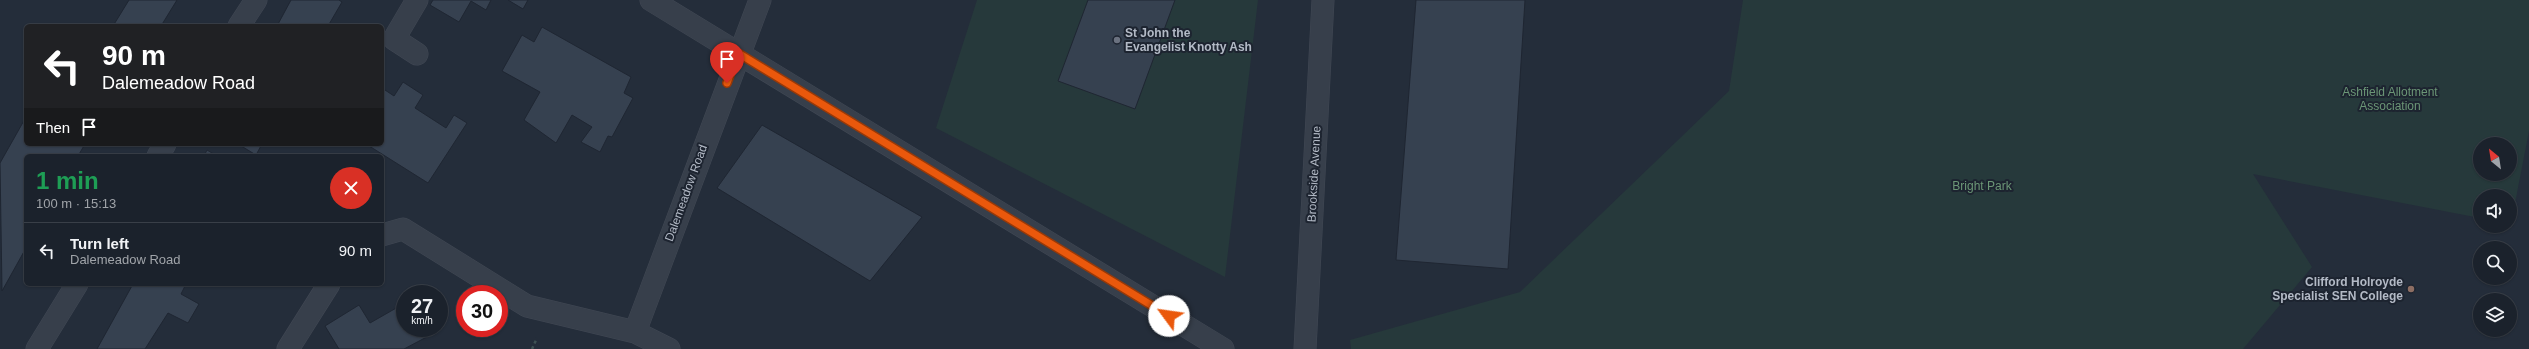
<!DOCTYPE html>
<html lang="en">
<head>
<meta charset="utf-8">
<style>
  :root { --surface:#1b222c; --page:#242a34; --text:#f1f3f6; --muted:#a0a4a9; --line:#393f48 }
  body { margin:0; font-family:Helvetica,sans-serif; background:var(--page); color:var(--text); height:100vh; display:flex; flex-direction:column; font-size:15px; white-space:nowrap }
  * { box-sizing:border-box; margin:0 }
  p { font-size:13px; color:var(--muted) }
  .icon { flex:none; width:22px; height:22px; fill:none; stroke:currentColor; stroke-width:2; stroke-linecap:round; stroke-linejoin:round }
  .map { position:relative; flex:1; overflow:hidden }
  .side { position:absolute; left:24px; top:154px; width:360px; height:132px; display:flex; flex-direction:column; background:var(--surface); border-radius:6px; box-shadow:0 1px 3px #0004,0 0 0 1px var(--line) }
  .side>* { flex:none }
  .hud { position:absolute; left:24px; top:24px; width:360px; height:122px; border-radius:6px; box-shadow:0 1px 3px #0004,0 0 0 1px var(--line); background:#202124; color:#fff; overflow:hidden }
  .needle { width:26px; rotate:330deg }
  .fabs { position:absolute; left:2473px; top:137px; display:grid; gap:8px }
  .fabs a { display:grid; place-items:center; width:44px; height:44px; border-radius:50%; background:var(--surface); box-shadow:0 1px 3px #0004,0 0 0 1px var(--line); font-size:20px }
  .speed { position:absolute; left:396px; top:285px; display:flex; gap:8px; font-size:20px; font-weight:700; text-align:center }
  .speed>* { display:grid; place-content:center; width:52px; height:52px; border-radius:50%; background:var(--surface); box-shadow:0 1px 3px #0004,0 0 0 1px var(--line); line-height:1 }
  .speed small { font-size:10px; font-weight:400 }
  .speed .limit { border:6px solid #d22; background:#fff; color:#111 }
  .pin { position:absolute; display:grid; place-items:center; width:34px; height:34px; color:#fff; margin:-41px -17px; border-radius:50% 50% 50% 0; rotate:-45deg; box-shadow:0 0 4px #0007 }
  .pin .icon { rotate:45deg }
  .me { position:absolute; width:44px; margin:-22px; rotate:301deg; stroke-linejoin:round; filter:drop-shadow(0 0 3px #0008) }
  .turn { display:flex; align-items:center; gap:14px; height:84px; padding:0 12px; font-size:18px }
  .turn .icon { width:52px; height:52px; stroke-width:2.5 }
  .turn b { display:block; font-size:28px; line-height:34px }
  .then { display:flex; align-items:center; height:38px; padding:0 12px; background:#0003; gap:8px; font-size:15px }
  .round { display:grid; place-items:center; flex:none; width:42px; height:42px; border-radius:21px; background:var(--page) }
  .summary { display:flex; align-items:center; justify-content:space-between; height:68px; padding:0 12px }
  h1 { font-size:24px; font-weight:600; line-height:30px; color:#1e9e55 }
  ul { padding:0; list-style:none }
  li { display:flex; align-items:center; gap:12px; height:56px; padding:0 12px; border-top:1px solid var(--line) }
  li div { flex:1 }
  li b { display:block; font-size:15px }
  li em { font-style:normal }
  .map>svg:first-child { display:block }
  .green { fill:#26393b; fill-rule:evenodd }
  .building { fill:#364150; stroke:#1f2632 }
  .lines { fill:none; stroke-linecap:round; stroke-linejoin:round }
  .minor-casing { stroke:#414854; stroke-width:23 }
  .tertiary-casing { stroke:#414854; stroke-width:23 }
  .path { stroke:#3f5254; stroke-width:2.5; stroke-dasharray:3 3; stroke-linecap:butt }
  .minor { stroke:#373f4b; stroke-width:22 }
  .tertiary { stroke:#373f4b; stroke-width:22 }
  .route-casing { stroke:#983908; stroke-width:10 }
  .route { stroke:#ea580c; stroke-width:7 }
  .worship-dot { fill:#6b7280; stroke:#1d2430; stroke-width:1.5 }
  .education-dot { fill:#8d6e63; stroke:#1d2430; stroke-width:1.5 }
  .labels { text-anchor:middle; stroke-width:4; stroke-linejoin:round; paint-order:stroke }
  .poi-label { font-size:12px; font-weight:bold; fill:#b3bac6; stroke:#1d2430; text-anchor:start }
  .park-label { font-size:12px; fill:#6b9676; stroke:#1d2430 }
  .street-label { font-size:12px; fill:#b3bac6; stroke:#1d2430 }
</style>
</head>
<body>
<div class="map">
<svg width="2529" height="349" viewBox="0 0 2529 349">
  <rect width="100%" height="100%" fill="#242d3a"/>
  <path class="green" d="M977,0H1258L1225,277L936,128Z
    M1743,0H2529V131L2511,224L2510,196H2480V218L2253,174L2312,267L2243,349H1351L1350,340L1520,292L1729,91ZM2480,144H2510V174H2480Z"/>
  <path class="building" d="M129,0H177L161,26H113Z
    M291,0H339L342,2L328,26H277Z
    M433,0H491L486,10L471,1L459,22L430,5Z
    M508,0H528L523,9Z
    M1088,0H1175L1135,109L1058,81Z
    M1416,0H1525L1508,269L1396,260Z
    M542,27L631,77L624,93L633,98L612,137L608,136L600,152L581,142L592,127L572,115L556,143L524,120L540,92L502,71L522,35L534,42Z
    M403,82L423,95L415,108L446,128L454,115L467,123L428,183L366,144H382V88L394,96Z
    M26,117V144H85L78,156H26V248L2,291L0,163Z
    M762,125L922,217L870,281L717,188Z
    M238,144H262L256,155Z
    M207,150L217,156H204Z
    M133,284H186L181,294L199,304L188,323L168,313L145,349H97Z
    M405,303V328L440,330L404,349H339L325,326L359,305L370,323Z"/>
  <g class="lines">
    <defs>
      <path id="minor" d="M417,0L394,39L417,54
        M651,0L1223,349
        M239,26L256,0
        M158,156L165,144
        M382,235L403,229L527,306L635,332
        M37,349L77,284
        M288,349L329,284
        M669,349L635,332L760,0"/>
      <path id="tertiary" d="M1305,349L1323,0"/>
    </defs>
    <use href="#minor" class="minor-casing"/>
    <use href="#tertiary" class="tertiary-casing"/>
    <path class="path" d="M532,349L537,338"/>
    <use href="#minor" class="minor"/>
    <use href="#tertiary" class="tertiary"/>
  </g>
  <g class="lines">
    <defs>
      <path id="route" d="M727,83L738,53L1169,316"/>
    </defs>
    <use href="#route" class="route-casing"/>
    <use href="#route" class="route"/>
  </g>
  <circle class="worship-dot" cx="1117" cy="40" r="4"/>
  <circle class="education-dot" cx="2411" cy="289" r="4"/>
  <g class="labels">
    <g class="poi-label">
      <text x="1125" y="37">St John the<tspan x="1125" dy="14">Evangelist Knotty Ash</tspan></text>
      <text x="2403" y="286" text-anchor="end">Clifford Holroyde<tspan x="2403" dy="14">Specialist SEN College</tspan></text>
    </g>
    <g class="park-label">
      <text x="2390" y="96">Ashfield Allotment<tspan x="2390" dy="14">Association</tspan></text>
      <text x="1982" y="190">Bright Park</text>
    </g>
    <g class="street-label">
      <text transform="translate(1314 174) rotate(-87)" y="4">Brookside Avenue</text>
      <text transform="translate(686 193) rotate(-70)" y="4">Dalemeadow Road</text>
    </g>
  </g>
</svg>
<div class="fabs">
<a><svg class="needle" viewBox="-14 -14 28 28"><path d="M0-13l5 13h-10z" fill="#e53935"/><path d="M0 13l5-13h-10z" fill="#a0a4a9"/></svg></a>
<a><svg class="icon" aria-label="sound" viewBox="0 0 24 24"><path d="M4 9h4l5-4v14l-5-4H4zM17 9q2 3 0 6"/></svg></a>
<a><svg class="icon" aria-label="search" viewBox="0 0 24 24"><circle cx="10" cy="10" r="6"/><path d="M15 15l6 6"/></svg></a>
<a><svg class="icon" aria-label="layers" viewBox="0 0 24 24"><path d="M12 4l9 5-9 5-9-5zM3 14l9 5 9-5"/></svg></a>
</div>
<div class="speed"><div>27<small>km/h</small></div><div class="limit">30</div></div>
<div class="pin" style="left:727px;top:83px;background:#d93025"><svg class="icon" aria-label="arrive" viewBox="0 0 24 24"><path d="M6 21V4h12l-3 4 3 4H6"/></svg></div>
<svg class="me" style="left:1169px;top:316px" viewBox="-20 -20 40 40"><circle r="19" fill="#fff"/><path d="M0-13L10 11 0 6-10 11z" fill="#ea580c"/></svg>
<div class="hud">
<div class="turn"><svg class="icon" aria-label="left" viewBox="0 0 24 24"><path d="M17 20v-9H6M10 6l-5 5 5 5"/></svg><div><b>90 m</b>Dalemeadow Road</div></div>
<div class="then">Then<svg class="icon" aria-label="arrive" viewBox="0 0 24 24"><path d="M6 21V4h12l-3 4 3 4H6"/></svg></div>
</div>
<section class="side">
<div class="summary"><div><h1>1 min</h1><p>100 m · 15:13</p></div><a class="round" style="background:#d93025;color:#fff"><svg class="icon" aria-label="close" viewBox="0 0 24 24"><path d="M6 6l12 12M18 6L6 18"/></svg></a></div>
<ul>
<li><svg class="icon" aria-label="left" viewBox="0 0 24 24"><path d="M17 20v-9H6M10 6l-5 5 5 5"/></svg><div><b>Turn left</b><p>Dalemeadow Road</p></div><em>90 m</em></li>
</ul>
</section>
</div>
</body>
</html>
